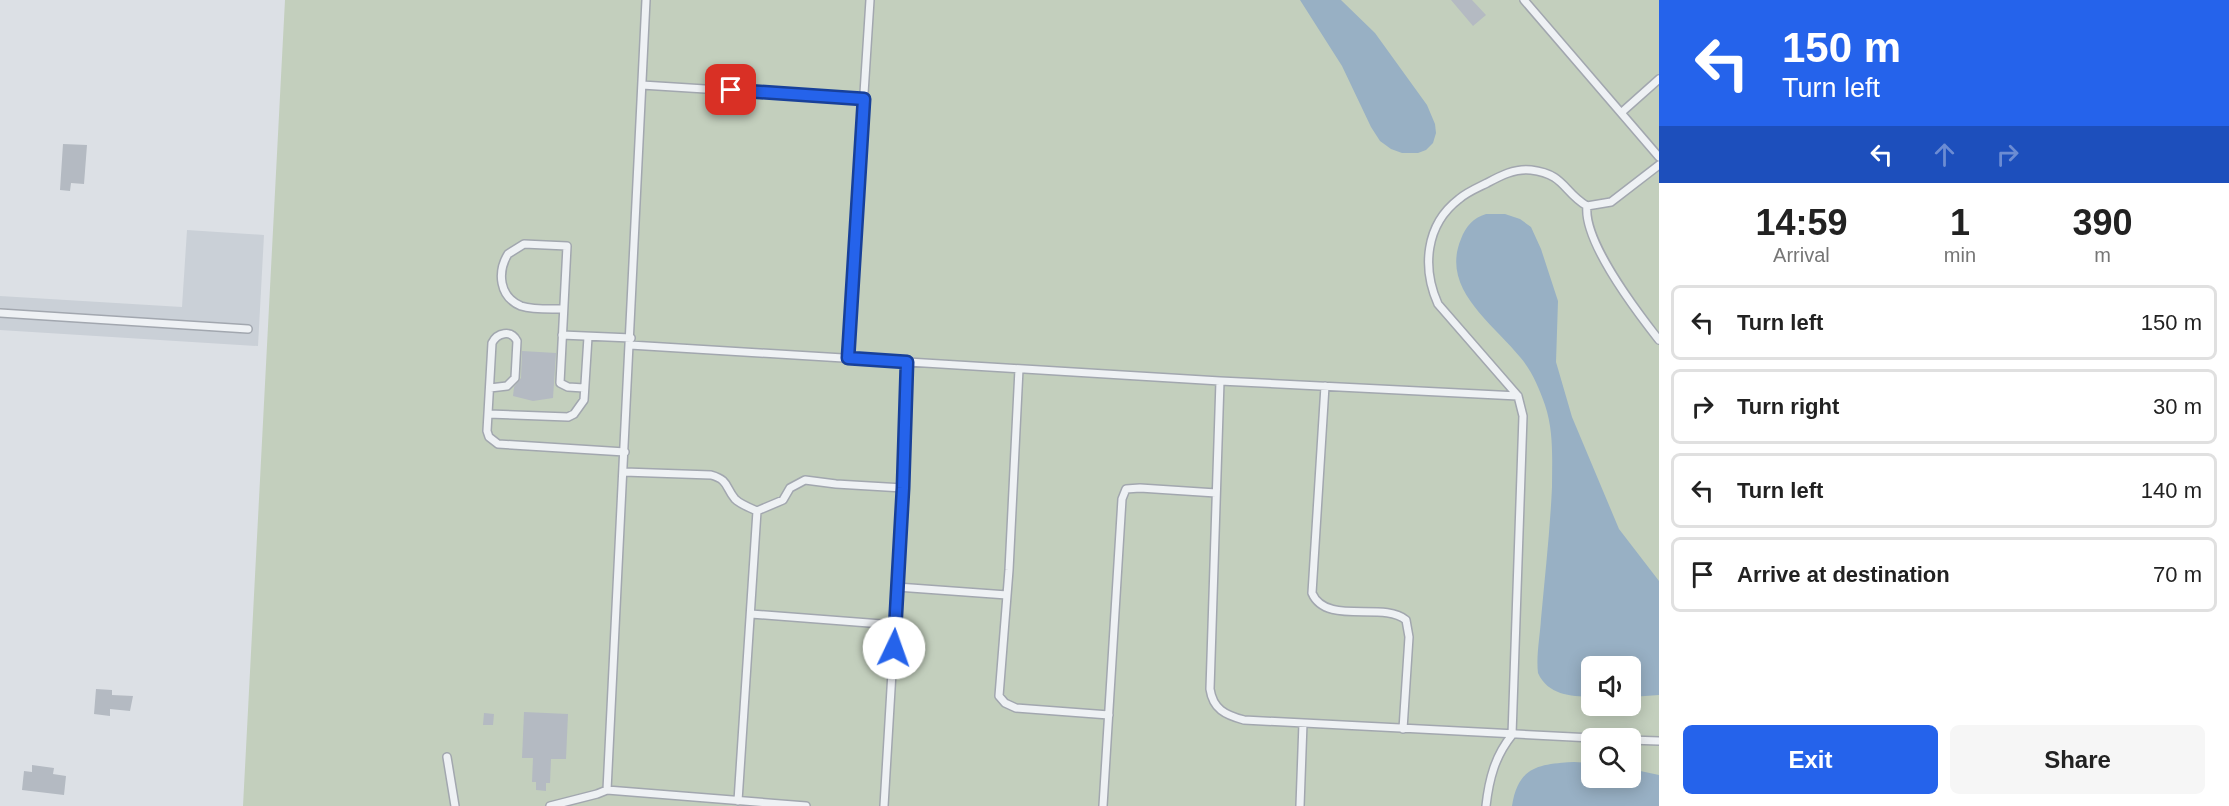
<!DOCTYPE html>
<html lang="en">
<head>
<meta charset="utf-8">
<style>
  :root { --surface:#fff; --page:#f6f6f6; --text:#222; --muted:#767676; --line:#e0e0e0; --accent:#2563eb }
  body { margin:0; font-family:Helvetica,sans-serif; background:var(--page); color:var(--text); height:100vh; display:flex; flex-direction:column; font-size:22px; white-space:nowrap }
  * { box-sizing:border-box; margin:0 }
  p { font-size:20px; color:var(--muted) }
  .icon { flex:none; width:33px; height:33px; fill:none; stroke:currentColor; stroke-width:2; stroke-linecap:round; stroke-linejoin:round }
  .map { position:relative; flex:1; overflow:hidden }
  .details { display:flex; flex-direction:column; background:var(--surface); width:570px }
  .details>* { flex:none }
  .top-card { background:#2563eb; color:#fff; overflow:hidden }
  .tools { position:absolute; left:1581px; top:656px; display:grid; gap:12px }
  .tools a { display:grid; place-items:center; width:60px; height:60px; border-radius:9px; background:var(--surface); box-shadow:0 3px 15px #0003; font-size:30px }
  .pin { position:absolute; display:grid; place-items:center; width:51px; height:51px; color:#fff; margin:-26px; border-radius:12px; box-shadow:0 3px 9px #0006 }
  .me { position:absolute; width:66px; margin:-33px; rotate:3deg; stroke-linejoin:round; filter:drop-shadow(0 0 4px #0008) }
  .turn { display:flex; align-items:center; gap:21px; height:126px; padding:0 24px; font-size:27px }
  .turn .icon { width:78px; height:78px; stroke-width:2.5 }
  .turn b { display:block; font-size:42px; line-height:51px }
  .lanes { display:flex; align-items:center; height:57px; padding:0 24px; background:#0003; justify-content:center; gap:30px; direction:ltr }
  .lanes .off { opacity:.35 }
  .eta { display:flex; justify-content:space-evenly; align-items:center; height:102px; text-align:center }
  .eta b { font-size:36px; font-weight:700; line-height:42px }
  .button { display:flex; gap:12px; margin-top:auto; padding:12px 24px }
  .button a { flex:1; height:69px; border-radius:9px; background:var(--accent); color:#fff; font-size:24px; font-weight:700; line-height:69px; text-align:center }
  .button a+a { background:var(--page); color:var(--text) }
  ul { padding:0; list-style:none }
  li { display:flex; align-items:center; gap:18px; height:75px; margin:0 12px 9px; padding:0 12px; border:3px solid var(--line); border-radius:9px }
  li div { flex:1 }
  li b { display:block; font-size:22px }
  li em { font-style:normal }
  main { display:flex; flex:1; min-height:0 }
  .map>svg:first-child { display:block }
  .built { fill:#cad0d7 }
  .green { fill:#c3cfbd; fill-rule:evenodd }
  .water { fill:#98b0c4 }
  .building { fill:#b4bac2 }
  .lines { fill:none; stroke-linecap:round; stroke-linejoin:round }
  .lane-casing { stroke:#a2a7af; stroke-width:10 }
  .lane { stroke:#eef1f4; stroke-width:7 }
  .route-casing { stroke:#184099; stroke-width:15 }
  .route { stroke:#2563eb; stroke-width:10 }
</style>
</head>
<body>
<main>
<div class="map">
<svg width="1659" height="806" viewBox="0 0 1659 806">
  <rect width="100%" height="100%" fill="#dce0e5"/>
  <path class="built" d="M187,230L264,235L258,346L0,330V296L182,307Z"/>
  <path class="green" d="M285,0H1659V806H243ZM1592,666H1630V705H1592ZM1592,738H1630V777H1592Z"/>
  <path class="water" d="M1300,0H1341L1375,33L1427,105L1435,124L1436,133L1433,143L1426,150L1418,153H1402L1391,149L1380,141L1371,127L1342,66Z
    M1486,214H1505L1520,219L1531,227L1541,249L1558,301L1556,362L1572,417L1619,529L1659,581V695L1631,697L1630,666H1592L1591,697C1570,696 1548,695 1538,673C1536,656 1540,636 1541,619C1545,575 1550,531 1552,487C1552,459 1554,432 1545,405C1539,388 1532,371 1520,357C1493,323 1440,289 1461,239C1466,226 1473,218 1486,214Z
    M1574,762L1591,763L1592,777H1630L1631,769L1659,775V806H1512C1518,767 1538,764 1574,762Z"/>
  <path class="building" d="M1451,0H1472L1486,15L1473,26Z
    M63,144L87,145L84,184L71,183L70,191L60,190Z
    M522,351L556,353L553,398L533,401L513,396L514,387L521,378Z
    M96,689L112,690V695L133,696L130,711L110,709V716L94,714Z
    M524,712L568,714L566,759H551L550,783H546V791L536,790V782H532L533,758H522Z
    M484,713L494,714L493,725H483Z
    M32,765L54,768L53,774L66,776L64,795L22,790L24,771L32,772Z"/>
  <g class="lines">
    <defs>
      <path id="lane" d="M646,0L607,790L806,806
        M1524,0L1659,157
        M642,85L864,99
        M1622,112L1659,79
        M1587,206C1583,241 1637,312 1659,340
        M563,309C550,309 534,310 521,306C499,297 497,272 508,254L524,244L567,246L560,383L568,387L584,388
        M0,313L248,329
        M562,335L631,338
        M630,345L1220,381L1518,396
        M847,358L870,0
        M1019,369L1009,570L999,696L1005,703L1016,708L1109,715
        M1220,381L1210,689C1213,709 1225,715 1244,720L1592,738
        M1325,386L1312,593C1326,626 1383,601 1406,620L1409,637L1403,729
        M490,388L507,386L515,378L517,341C511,329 497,333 492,343L487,431L489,437L498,444L625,452
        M488,414L568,417L574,414L584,400L588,337
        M624,472L711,475C729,480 725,487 735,499C740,504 750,508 757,511L738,801
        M757,511L783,500L790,488L805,480L836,484L903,488
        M897,587L1007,595
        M751,614L895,625
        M1630,740L1659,741
        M447,757L455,806
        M550,806L597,794L607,790
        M884,806L903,488L907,362
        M1103,806L1122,499L1126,489L1140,488L1216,493
        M1300,806L1303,723
        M1486,806C1489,779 1495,756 1512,735L1523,416L1518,396L1438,304C1422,268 1425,225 1459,199C1467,192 1477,188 1487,183C1500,176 1515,168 1531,170C1565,174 1563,192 1587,206L1611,202L1659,165"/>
    </defs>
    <use href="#lane" class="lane-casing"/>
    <use href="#lane" class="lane"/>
  </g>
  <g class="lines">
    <defs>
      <path id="route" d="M731,90L864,99L848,358L907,362L903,488L894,648"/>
    </defs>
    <use href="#route" class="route-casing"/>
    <use href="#route" class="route"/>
  </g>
</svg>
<div class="tools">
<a><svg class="icon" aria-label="sound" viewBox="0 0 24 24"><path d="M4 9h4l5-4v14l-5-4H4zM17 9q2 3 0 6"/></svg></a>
<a><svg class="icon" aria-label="search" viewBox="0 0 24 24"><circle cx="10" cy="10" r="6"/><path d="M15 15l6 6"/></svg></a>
</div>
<div class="pin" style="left:731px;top:90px;background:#d93025"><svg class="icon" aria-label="arrive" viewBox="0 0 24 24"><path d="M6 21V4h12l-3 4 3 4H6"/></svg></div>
<svg class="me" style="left:894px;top:648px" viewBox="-20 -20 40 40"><circle r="19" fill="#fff"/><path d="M0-13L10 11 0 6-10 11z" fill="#2563eb"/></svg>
</div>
<section class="details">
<div class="top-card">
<div class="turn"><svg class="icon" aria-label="left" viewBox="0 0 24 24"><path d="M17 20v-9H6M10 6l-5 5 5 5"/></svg><div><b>150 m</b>Turn left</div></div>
<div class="lanes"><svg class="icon" aria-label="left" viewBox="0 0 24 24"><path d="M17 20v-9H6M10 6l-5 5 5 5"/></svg><svg class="icon off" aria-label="ahead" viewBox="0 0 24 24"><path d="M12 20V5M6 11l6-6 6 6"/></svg><svg class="icon off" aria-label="right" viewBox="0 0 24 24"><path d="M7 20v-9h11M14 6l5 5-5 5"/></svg></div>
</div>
<div class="eta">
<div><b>14:59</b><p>Arrival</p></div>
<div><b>1</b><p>min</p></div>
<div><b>390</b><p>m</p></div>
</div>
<ul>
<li><svg class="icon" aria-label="left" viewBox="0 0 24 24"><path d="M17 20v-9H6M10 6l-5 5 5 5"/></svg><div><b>Turn left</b></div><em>150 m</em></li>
<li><svg class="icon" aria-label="right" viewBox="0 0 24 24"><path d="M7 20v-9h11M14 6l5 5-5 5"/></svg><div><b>Turn right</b></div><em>30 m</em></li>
<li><svg class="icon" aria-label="left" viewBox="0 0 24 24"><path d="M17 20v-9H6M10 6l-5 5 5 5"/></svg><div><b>Turn left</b></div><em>140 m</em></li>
<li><svg class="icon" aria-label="arrive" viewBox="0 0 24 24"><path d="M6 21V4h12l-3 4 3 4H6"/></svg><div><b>Arrive at destination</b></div><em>70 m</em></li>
</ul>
<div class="button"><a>Exit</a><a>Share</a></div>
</section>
</main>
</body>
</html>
